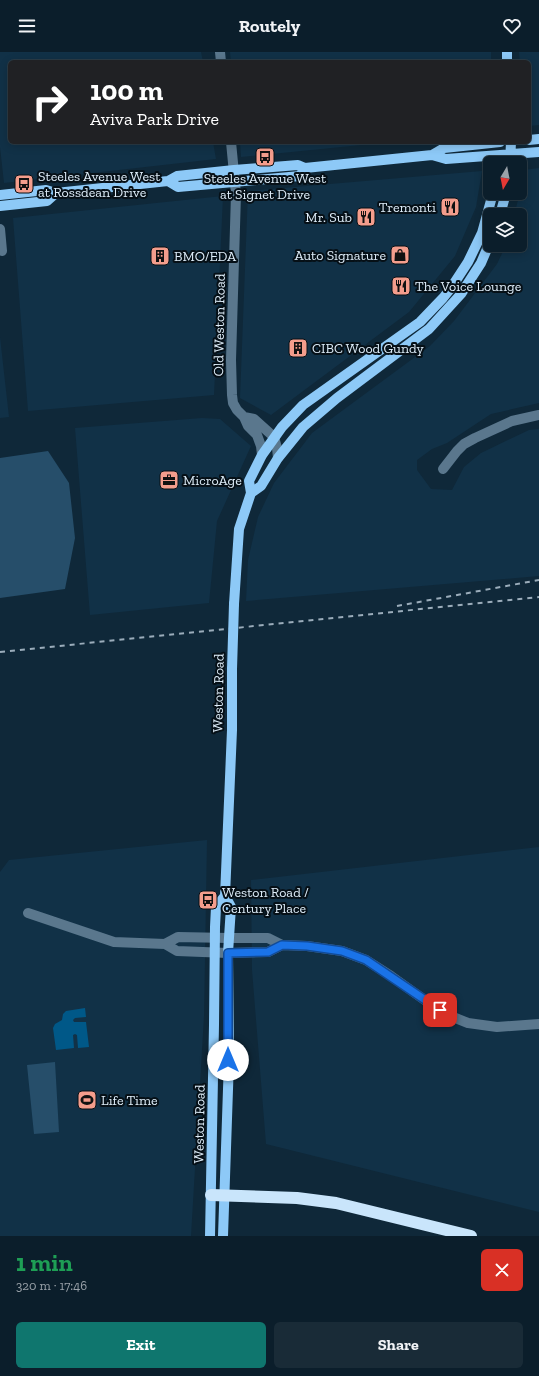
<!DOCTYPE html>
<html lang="en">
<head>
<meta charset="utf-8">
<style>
  :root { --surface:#0b1e2b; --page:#192b37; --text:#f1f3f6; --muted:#9aa2a9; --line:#2b3c47; --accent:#0f766e }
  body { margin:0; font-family:"Zilla Slab",serif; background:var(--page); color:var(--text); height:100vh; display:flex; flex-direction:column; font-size:15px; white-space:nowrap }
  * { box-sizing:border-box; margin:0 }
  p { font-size:13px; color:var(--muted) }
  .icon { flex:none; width:22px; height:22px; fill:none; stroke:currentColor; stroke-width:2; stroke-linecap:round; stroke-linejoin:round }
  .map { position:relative; height:1184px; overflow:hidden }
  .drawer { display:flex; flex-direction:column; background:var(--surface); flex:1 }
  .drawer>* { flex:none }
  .guide { position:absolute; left:8px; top:8px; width:523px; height:84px; border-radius:6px; box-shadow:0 2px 10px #0003,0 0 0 1px var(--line); background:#202124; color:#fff; overflow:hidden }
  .needle { width:26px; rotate:190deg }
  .fabs { position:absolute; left:483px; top:104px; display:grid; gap:8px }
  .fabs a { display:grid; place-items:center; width:44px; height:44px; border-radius:6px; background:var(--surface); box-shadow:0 2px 10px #0003,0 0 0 1px var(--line); font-size:20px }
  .pin { position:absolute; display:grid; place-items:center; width:34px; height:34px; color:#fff; margin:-17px; border-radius:8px; box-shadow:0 2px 6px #0006 }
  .me { position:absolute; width:44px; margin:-22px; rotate:0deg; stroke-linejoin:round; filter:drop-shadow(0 0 3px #0008) }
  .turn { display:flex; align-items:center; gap:14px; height:84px; padding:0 16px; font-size:18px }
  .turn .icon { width:52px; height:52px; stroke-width:2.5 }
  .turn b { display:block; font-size:28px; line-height:34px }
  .round { display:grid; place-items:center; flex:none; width:42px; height:42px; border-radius:6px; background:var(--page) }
  .head { display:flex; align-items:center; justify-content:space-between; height:68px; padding:0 16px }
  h1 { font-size:24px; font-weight:800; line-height:30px; color:#1e9e55 }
  .button { display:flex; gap:8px; margin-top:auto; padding:8px 16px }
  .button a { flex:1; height:46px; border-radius:6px; background:var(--accent); color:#fff; font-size:16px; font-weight:800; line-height:46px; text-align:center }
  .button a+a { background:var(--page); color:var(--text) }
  header { display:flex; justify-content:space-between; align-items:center; height:52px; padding:0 16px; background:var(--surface); font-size:18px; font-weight:800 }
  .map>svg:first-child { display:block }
  .built { fill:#113147 }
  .green { fill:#264e6a }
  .water { fill:#005888 }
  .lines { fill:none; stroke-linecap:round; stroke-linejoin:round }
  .minor { stroke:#5a778d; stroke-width:10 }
  .major { stroke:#8dc9f7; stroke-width:10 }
  .highway { stroke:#c9e5fb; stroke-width:12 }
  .rail { stroke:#9badbb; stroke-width:2; stroke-dasharray:5 5; stroke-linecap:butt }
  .major-bridge { stroke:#8dc9f7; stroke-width:10 }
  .route-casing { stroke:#114b97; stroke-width:10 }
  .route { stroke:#1a73e8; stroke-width:7 }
  .labels { text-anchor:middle; stroke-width:4; stroke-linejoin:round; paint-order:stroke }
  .poi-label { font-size:14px; fill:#dfeefa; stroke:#061017; text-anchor:start }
  .street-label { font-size:14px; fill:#dfeefa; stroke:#061017 }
</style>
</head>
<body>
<header><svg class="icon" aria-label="menu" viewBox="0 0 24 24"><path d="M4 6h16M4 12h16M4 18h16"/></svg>Routely<svg class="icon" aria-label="heart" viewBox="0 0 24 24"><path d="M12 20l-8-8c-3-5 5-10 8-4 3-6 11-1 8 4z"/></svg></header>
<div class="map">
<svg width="539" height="1184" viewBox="0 0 539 1184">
  <rect width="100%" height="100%" fill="#0f2839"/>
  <path class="built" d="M0,0H201L203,10H10V90H213L216,107L4,131L0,95Z
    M230,0H491V10H231Z
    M519,0H539V73L529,74V10H520Z
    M240,90H391L241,105Z
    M539,116V351L491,362L447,391L432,397L417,408V418L431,437L452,438L464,415L481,401L529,378L539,377V524L246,549L248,508L258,465L274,431L312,381L430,294L454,269L497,212L506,193H520V163H514L520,141L523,118Z
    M482,119L476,155L455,204L409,260L271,363L240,346L248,139Z
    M223,144L214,343L28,359L13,166Z
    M0,285L9,365L0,366Z
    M202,366L220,367L251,394L217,469L209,551L90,563L75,376Z
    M207,788L204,964L191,1184H0V820L9,808Z
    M539,795V1160L266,1092L252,918L251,828Z"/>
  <path class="green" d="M48,399L69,431L75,486L65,537L0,546V406Z
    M55,1010L59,1080L34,1082L27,1013Z"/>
  <path class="water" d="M85,956L86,965L75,966L73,968L74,970H86L89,995L78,996L77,983L75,982L73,983L74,996L56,998L53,976L55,972L62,968L63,962L66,959Z"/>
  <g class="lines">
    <path class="minor" d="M220,0L221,10
      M231,90L236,142L231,308L232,343L233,351L237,358L244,365L248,374L257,383L261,394L262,403
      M0,177L2,199
      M244,365L254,367L274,385L277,396L278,406
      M443,417L457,399L464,392L475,386L512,369L539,363
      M28,861L114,890L165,892L177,899L228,901L268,900L282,893
      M165,892L178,885L229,886H268L282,893L307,894L342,899L366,908L391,924L433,954L448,963L468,971L497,975L539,972"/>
    <path class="major" d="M507,0V10
      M529,88L539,87
      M432,103L444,96L500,90
      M510,111L511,90
      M168,129L178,135L300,124L305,116
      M0,143L46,138L56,141L168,129L177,124L234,118L298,113L305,116L432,103L446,107L539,100
      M0,154L47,149L56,141
      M500,163L506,141
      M251,441L261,434L278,406L303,375L337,346L429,277L461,242L481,211L490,190
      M234,552L239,477L251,441L249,429L262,403L282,375L303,353L420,270L443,246L451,236L468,210L482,181L493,141
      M210,1184L214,973L215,875L216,855L225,844
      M223,1184L229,1008L228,901L231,855L225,844L232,678V617"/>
    <path class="highway" d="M211,1143L297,1146L336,1151L471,1184"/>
    <path class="rail" d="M397,554L539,528
      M0,600L539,545"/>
    <path class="major-bridge" d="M232,617L234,552"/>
  </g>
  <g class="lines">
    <defs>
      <path id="route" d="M228,1008V901L268,900L282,893L307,894L342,899L366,908L440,958"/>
    </defs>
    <use href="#route" class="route-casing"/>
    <use href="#route" class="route"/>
  </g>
  <defs>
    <symbol id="bus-square" viewBox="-11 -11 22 22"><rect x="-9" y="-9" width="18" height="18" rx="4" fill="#f49d8c" stroke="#061017"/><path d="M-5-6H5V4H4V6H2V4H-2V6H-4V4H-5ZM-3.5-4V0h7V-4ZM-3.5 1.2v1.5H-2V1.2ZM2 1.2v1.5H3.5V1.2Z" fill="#111"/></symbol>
    <symbol id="restaurant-square" viewBox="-11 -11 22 22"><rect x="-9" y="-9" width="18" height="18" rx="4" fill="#f49d8c" stroke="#061017"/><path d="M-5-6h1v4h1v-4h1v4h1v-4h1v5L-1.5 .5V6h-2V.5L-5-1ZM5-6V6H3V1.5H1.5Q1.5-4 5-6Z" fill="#111"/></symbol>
    <symbol id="shop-square" viewBox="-11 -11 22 22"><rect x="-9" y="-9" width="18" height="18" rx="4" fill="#f49d8c" stroke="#061017"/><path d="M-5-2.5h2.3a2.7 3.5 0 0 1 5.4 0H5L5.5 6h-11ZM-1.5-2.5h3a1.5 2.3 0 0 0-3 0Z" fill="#111"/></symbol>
    <symbol id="building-square" viewBox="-11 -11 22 22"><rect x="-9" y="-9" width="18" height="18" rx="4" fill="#f49d8c" stroke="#061017"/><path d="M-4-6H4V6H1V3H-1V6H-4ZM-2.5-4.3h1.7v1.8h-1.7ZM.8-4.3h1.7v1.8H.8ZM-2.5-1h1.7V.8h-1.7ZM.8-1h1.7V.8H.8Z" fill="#111"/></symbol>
    <symbol id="office-square" viewBox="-11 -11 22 22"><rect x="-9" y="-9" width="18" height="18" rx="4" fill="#f49d8c" stroke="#061017"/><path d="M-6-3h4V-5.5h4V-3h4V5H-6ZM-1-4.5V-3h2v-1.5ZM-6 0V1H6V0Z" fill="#111"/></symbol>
    <symbol id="stadium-square" viewBox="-11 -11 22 22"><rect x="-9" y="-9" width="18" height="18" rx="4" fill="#f49d8c" stroke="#061017"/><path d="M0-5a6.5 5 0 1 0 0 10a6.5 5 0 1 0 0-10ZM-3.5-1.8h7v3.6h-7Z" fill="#111"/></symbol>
  </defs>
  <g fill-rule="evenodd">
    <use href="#bus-square" x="254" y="94" width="22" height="22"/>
    <use href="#bus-square" x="13" y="121" width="22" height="22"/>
    <use href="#restaurant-square" x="439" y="144" width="22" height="22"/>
    <use href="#restaurant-square" x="355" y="154" width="22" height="22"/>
    <use href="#shop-square" x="389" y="192" width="22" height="22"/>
    <use href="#building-square" x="149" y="193" width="22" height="22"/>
    <use href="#restaurant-square" x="390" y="223" width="22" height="22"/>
    <use href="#building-square" x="287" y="285" width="22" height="22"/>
    <use href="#office-square" x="158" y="417" width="22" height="22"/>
    <use href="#bus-square" x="197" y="837" width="22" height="22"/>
    <use href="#stadium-square" x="76" y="1037" width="22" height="22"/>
  </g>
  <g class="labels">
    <g class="poi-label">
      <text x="38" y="129">Steeles Avenue West<tspan x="38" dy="16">at Rossdean Drive</tspan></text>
      <text x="265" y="131" text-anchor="middle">Steeles Avenue West<tspan x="265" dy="16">at Signet Drive</tspan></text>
      <text x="436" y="160" text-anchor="end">Tremonti</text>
      <text x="352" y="170" text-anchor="end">Mr. Sub</text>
      <text x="386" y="208" text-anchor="end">Auto Signature</text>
      <text x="174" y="209">BMO/EDA</text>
      <text x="415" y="239">The Voice Lounge</text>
      <text x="312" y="301">CIBC Wood Gundy</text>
      <text x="183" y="433">MicroAge</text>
      <text x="222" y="845">Weston Road /<tspan x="222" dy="16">Century Place</tspan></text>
      <text x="101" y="1053">Life Time</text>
    </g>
    <g class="street-label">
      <text transform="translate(219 273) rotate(-89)" y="5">Old Weston Road</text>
      <text transform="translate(218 641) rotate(-89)" y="5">Weston Road</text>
      <text transform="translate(199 1072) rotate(-89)" y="5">Weston Road</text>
    </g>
  </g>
</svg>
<div class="fabs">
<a><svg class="needle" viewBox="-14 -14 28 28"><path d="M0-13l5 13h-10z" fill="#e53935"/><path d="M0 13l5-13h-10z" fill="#9aa2a9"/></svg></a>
<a><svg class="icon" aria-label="layers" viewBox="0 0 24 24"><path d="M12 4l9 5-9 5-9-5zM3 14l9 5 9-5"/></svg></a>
</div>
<div class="pin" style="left:440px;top:958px;background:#d93025"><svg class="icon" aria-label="arrive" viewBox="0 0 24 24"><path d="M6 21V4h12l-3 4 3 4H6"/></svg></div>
<svg class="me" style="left:228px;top:1008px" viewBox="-20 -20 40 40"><circle r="19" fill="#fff"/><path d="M0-13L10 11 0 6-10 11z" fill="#1a73e8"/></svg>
<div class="guide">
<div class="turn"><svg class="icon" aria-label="right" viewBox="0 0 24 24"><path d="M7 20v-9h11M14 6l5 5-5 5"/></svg><div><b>100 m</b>Aviva Park Drive</div></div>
</div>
</div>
<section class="drawer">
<div class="head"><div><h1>1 min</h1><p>320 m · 17:46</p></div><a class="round" style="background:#d93025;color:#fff"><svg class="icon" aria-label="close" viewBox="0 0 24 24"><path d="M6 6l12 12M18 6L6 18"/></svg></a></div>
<div class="button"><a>Exit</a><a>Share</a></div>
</section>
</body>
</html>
